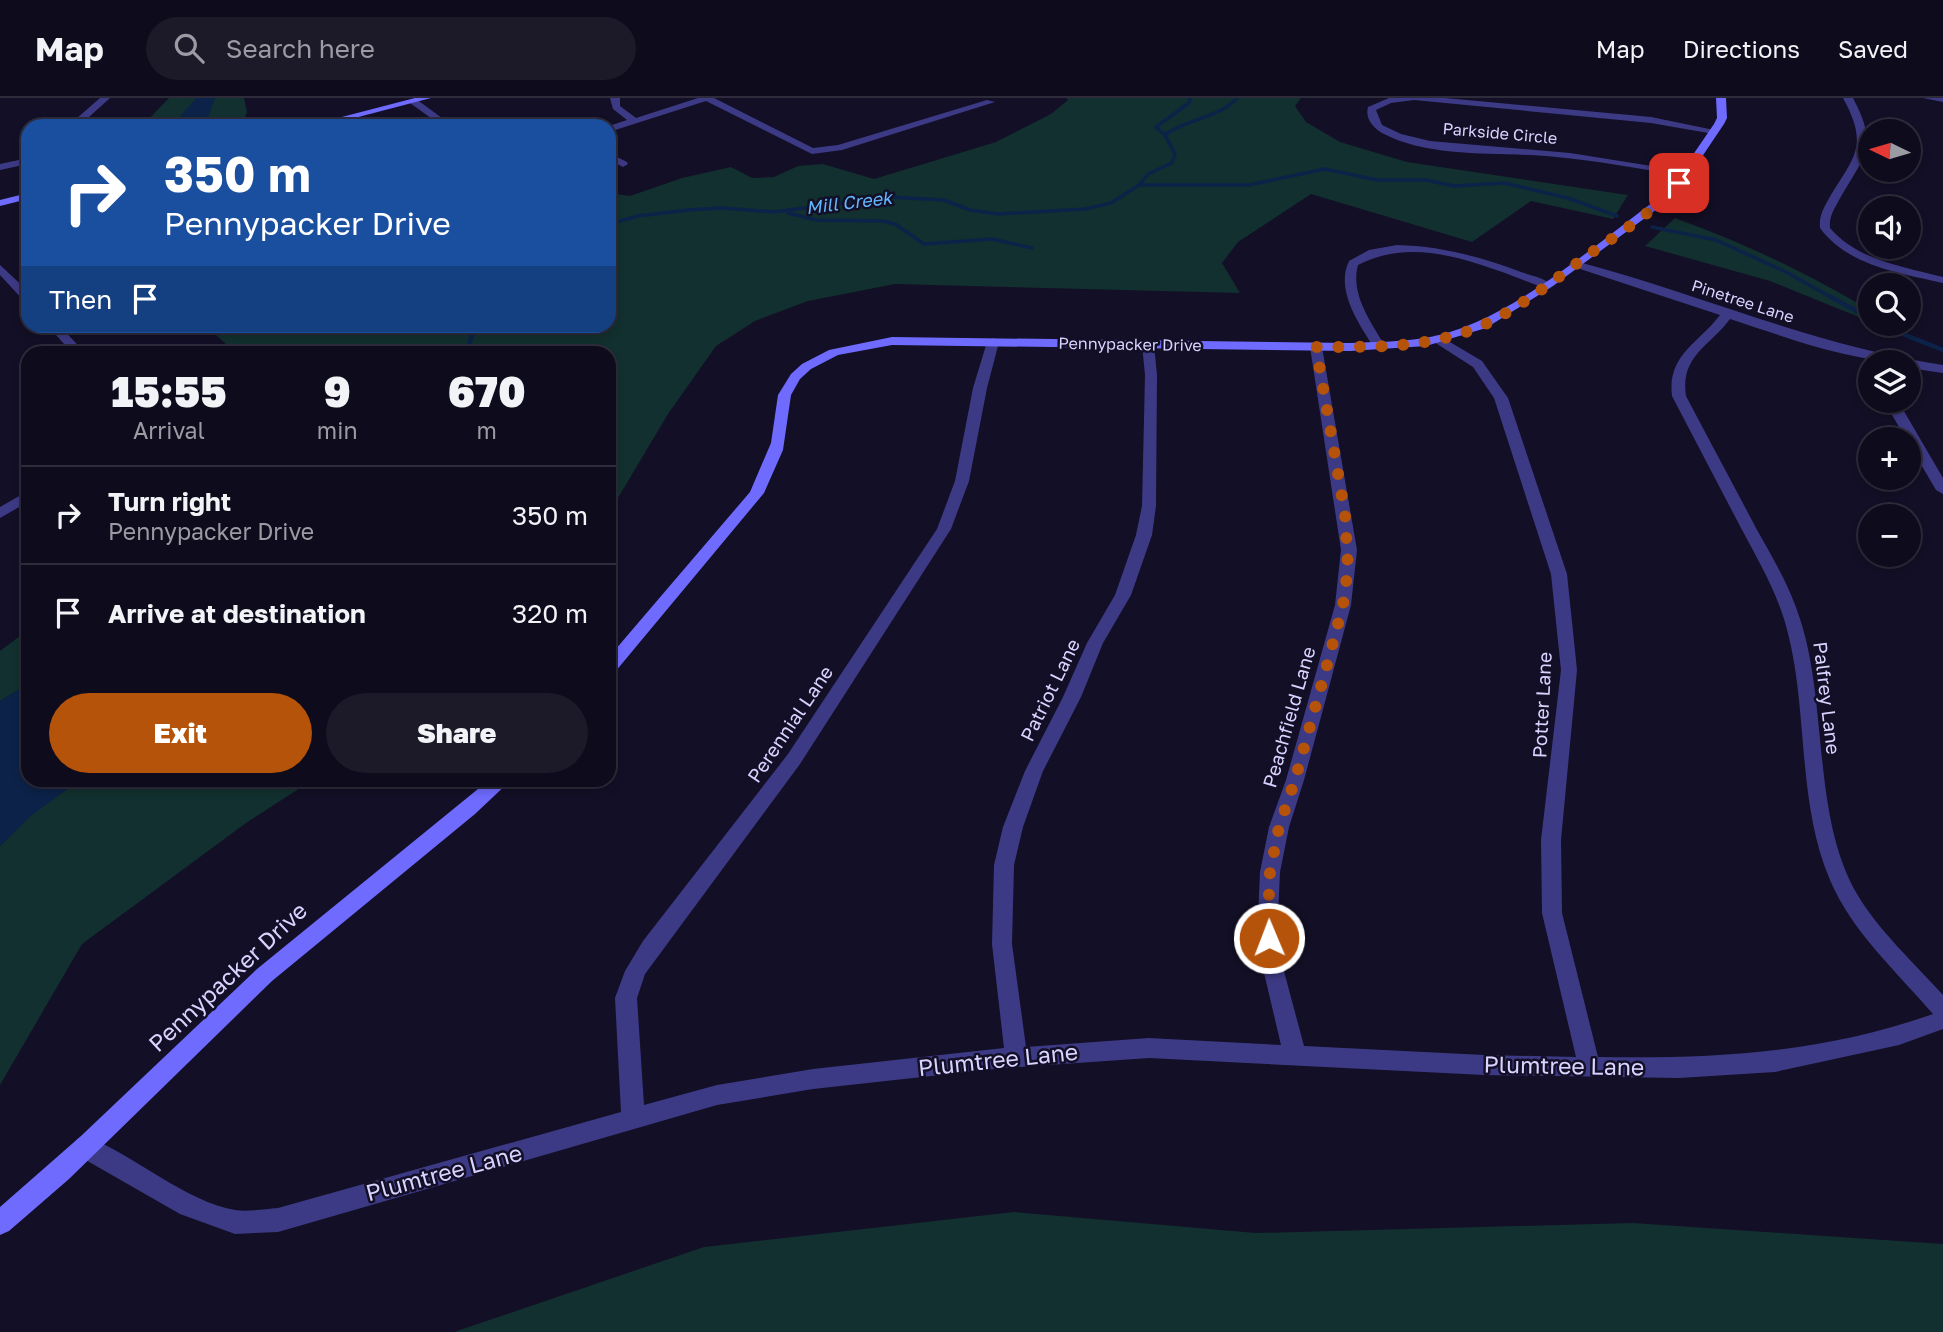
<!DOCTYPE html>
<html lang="en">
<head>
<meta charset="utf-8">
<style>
  :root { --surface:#0e0b1c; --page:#1c1929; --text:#f1f3f6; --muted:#9b9ba3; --line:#2e2b3b; --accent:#b45309 }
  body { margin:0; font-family:"Golos Text",sans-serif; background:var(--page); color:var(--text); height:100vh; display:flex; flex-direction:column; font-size:26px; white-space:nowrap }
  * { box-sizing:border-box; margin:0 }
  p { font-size:23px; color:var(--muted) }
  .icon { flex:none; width:38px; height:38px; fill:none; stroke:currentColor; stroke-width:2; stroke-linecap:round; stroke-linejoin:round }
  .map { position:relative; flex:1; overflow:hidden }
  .panel { position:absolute; left:21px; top:248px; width:595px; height:441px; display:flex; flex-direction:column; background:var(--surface); border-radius:21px; box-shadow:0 4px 10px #0003,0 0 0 2px var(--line) }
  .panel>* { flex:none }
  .top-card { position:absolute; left:21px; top:21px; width:595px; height:214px; border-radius:21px; box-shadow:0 4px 10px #0003,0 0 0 2px var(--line); background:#1a4fa0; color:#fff; overflow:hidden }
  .needle { width:46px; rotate:275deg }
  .controls { position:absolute; left:1858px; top:21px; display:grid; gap:14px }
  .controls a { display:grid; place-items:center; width:63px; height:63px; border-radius:50%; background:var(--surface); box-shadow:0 4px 10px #0003,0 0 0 2px var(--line); font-size:35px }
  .pin { position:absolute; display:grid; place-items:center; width:60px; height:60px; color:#fff; margin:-30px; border-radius:14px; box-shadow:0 4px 10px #0006 }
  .me { position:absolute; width:77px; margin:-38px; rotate:359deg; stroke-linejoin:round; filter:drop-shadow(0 0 5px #0008) }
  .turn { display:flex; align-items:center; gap:24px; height:147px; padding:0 28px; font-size:32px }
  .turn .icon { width:91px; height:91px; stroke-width:2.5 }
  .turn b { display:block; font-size:49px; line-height:60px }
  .then { display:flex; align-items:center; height:66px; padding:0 28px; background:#0003; gap:14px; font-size:26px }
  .eta { display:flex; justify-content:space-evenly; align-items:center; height:119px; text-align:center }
  .eta b { font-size:42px; font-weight:800; line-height:49px }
  .button { display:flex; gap:14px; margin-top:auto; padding:14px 28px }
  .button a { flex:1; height:80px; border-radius:42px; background:var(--accent); color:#fff; font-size:28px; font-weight:800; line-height:80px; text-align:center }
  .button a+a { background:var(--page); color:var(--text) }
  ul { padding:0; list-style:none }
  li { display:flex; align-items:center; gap:21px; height:98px; padding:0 28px; border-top:2px solid var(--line) }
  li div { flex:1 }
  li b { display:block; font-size:26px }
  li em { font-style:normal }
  header { display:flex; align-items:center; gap:42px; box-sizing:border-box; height:98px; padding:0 35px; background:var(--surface); border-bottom:2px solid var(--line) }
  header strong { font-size:33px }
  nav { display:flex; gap:38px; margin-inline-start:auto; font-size:24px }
  .search { width:490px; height:63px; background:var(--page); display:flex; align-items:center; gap:18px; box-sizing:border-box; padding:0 24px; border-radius:38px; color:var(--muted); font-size:26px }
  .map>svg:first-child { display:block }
  .green { fill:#12302f }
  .water { fill:#0c2248 }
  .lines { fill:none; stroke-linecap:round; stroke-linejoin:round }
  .stream-far1 { stroke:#0c2248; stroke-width:3.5 }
  .stream { stroke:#0c2248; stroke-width:4.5 }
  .street { fill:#3d3a85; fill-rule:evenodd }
  .secondary { fill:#6f6bff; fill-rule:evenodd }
  .route { stroke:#b45309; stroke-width:12; stroke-dasharray:0 21.6 }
  .labels { text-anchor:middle; stroke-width:5; stroke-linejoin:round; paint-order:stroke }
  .far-street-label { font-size:16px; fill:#d9d4ff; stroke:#130f26 }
  .far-water-label { font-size:18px; font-style:italic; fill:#62b6ff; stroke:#130f26 }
  .street-label { font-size:19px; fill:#d9d4ff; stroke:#130f26 }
  .near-street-label { font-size:23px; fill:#d9d4ff; stroke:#130f26 }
</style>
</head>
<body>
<header>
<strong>Map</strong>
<div class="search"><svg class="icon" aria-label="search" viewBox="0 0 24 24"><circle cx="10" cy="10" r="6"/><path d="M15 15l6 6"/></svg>Search here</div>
<nav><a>Map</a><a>Directions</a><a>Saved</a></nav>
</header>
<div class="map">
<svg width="1943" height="1234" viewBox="0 0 1943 1234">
  <rect width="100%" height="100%" fill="#130f26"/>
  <path class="green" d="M169,0H244L247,14L242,28H142Z
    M1066,0H1301L1295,8L1306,24L1340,44L1407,64L1628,97L1613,121L1531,103L1472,144L1311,96L1238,144L1222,165L1240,195L895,186L808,203L755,223L716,248L668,316L609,415V256H344L333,248L321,255H236L206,228H609V95L630,98L682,80L731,69L752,80L774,79L798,68L823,66L874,81L996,44L1051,16L1068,2Z
    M1675,120C1748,147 1804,173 1871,213V224L1770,183L1645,148Z
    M28,532V586L0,603V553Z
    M78,683H311L246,725L82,846L0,987V748L31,717Z
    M1014,1114L1256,1135L1633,1125L1943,1146V1234H454L704,1149Z"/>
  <path class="water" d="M196,0H215L205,28H172Z
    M28,586V682L78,683L32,717L0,748V603Z"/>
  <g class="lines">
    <path class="stream-far1" d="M1165,37C1186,21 1219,20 1237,0
      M1139,87H1249L1325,71L1377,82H1426L1454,88L1504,85L1568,100L1617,118
      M788,115L816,122L883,123L895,126L924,146L992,141L1032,150
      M609,126L638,118L688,112L722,110L774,114L889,99L944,102L970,112L998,116L1085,111L1111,105L1139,87L1148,76L1172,65L1175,56L1165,37L1156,29L1189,5L1190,0
      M1652,129L1716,142L1788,175L1834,201"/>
    <path class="stream" d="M1831,199L1871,221
      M1877,226L1943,252
      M247,228H287
      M466,256L475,228"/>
    <path class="street" d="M100,0H110L79,28H68Z
      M610,0H620V8L636,20L698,0H714L813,50L838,47L987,2L995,4L842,52L812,56L706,3L609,34V28L627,22L613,11Z
      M1389,0H1445L1651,19L1719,33L1714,36L1651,25L1414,2L1391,5L1376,12L1382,27L1401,36L1430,43L1570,55L1689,74L1690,76L1685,79C1639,70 1593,62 1546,58C1494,54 1429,60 1382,35C1372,29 1365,20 1368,9Z
      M1843,0H1853C1880,51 1863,59 1838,104C1833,113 1829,120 1830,130C1857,162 1904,169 1943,179V185C1900,175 1848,168 1820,130C1819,120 1822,113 1827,104C1852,60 1871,51 1843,0Z
      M1923,0H1943V4Z
      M410,1H416L453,28H442L410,5Z
      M609,55L627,64L628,66L623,69L609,62Z
      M28,60V66L0,72V66Z
      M1397,147C1441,148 1481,159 1521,174C1532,178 1544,180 1552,187L1542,189C1485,168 1417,136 1358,167C1350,196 1371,224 1385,248L1379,252L1375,251C1359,226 1335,192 1349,163L1369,152Z
      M1575,163C1700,196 1815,248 1943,267V275L1909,270V264C1849,264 1786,239 1730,221C1709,249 1680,258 1686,298C1709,342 1733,386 1756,430C1772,459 1790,488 1800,521C1828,606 1812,719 1857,796C1879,833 1914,865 1943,897V931L1899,947L1775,974L1679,980L1484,977L1149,960L1004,970L813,991L717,1007L278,1134L235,1136L180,1116L77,1057L73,1049L77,1041L85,1038C133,1056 186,1104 235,1112C248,1114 265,1111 278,1110L621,1014L615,900L625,873L643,843L788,656L937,431L955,383L973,290L987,244L993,240L999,244L987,290L969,383L951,431L800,666L645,876L637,900L644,1007L717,987L813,971L1004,950L992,846L994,767L1003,729L1025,673L1063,599L1087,545L1115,497L1136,437L1142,408L1145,277L1142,247L1148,243L1154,247L1157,277L1156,408L1152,437L1131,497L1103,545L1081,599L1043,673L1023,729L1014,767L1012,846L1026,949L1149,940L1281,947L1261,862L1258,818L1260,774L1269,729L1286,682L1335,507L1341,452L1310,249L1316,245L1322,249L1357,452L1351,507L1304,682L1289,729L1280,774L1278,818L1281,862L1304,948L1484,957L1576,959L1542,815L1541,742L1561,572L1551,476L1494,300L1473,269L1434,244V238L1438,237L1482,263L1508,300L1567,476L1577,572L1561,742L1562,815L1598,959C1713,961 1824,955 1933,916C1897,874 1852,834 1830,782C1795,700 1810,606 1784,521C1774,489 1757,460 1741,430C1718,386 1695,342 1672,298C1667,257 1698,246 1720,217L1571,168L1569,166Z
      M0,167L28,193V204L24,203L0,177Z
      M48,228H60L86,256H73Z
      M1884,303H1898L1943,380V396L1936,392L1909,346V341H1906Z
      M28,393V404L0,420V409Z"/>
    <path class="secondary" d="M415,0H431L324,28H307Z
      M1716,0H1726L1727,20L1724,26L1683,87L1668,103L1553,188L1486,230L1426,248L1350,253L892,247L838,257L811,271L800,281L791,297L783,352L764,395L615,574L609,576V559L750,394L771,345L778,297L791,276L802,266L829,252L892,239L1350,245C1374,244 1400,244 1425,240C1506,227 1594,147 1660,99L1675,83L1714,26L1717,20Z
      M28,95V101L0,108V102Z
      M489,682H511L475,716L272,883L69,1081L9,1133L0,1137V1109L81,1038L257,871Z"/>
  </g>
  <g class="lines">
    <path class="route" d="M1269,840L1268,818L1270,774L1279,729L1295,682L1327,567L1343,507L1348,470L1345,416L1316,249C1378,249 1443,251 1499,219C1531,201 1561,177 1591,155C1621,134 1655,113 1679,85"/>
  </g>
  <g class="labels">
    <g class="far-street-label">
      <text transform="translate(1500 35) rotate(5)" y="6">Parkside Circle</text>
      <text transform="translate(1743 203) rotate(18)" y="6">Pinetree Lane</text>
      <text transform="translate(1130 246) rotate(1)" y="6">Pennypacker Drive</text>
    </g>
    <g class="far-water-label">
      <text transform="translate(849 105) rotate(-7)" y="6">Mill Creek</text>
    </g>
    <g class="street-label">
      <text transform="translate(1050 592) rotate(-64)" y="7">Patriot Lane</text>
      <text transform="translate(1827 600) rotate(83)" y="7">Palfrey Lane</text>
      <text transform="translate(1542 607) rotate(-87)" y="7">Potter Lane</text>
      <text transform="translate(1289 619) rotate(-74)" y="7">Peachfield Lane</text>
      <text transform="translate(790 626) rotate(-56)" y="7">Perennial Lane</text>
    </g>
    <g class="near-street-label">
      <text transform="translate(228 879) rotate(-43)" y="8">Pennypacker Drive</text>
      <text transform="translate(998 962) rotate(-6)" y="8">Plumtree Lane</text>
      <text transform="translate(1564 968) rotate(1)" y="8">Plumtree Lane</text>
      <text transform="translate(444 1075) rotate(-15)" y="8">Plumtree Lane</text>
    </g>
  </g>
</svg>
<div class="controls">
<a><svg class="needle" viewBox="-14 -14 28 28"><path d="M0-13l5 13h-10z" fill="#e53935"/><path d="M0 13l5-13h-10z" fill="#9b9ba3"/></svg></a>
<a><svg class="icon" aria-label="sound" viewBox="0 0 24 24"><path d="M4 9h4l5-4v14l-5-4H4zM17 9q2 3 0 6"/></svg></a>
<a><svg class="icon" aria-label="search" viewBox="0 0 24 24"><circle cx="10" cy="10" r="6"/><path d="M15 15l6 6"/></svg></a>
<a><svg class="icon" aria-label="layers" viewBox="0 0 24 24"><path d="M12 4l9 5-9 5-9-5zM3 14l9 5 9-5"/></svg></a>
<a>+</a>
<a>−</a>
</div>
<div class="pin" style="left:1679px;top:85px;background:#d93025"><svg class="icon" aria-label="arrive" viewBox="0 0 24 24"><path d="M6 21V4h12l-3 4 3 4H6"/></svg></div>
<svg class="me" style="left:1269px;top:840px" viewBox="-20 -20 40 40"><circle r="17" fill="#b45309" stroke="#fff" stroke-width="3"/><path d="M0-11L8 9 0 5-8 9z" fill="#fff"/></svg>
<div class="top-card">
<div class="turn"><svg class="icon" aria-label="right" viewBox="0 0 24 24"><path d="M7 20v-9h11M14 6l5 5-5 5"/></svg><div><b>350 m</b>Pennypacker Drive</div></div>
<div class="then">Then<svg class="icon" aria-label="arrive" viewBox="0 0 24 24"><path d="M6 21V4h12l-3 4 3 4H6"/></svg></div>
</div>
<section class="panel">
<div class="eta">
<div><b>15:55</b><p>Arrival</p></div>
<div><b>9</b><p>min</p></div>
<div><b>670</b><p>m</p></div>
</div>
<ul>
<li><svg class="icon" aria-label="right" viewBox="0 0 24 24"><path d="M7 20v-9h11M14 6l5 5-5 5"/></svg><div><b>Turn right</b><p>Pennypacker Drive</p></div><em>350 m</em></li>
<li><svg class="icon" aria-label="arrive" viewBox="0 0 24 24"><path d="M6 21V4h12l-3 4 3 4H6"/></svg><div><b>Arrive at destination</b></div><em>320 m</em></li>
</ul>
<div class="button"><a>Exit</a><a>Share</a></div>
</section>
</div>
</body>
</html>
